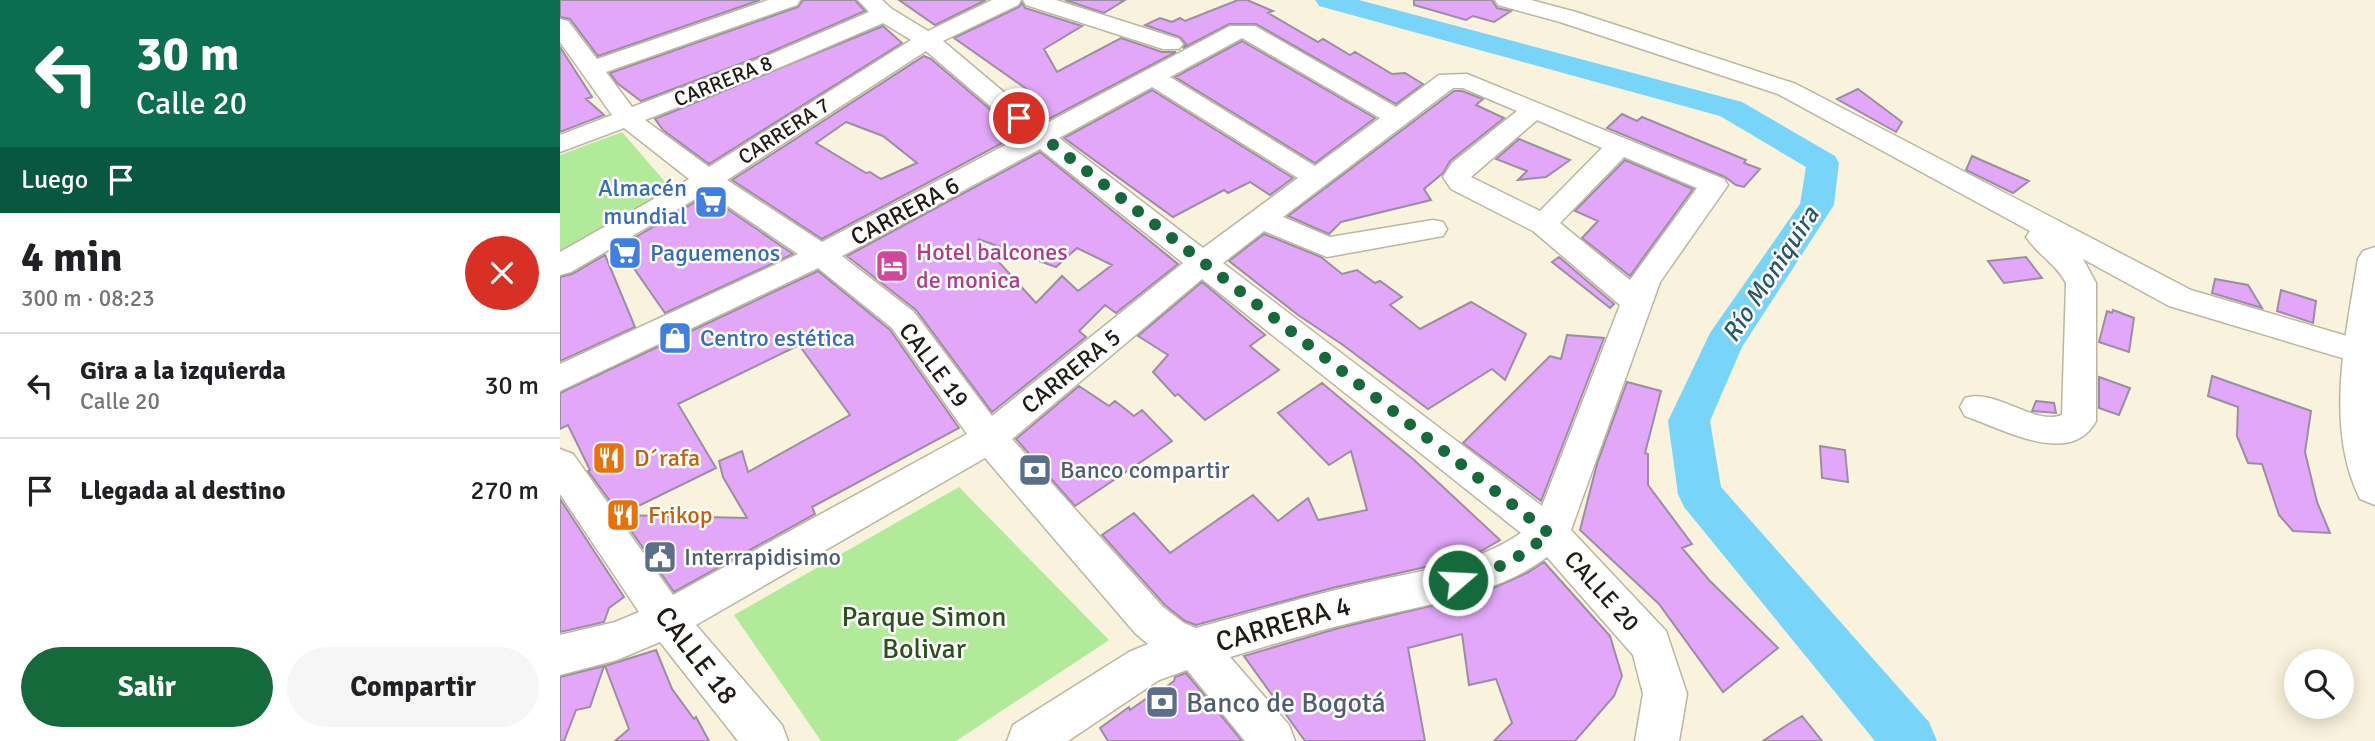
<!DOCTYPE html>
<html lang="es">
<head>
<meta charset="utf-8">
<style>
  :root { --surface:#fff; --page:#f6f6f6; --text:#202124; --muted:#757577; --line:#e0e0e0; --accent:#156a3c }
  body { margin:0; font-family:Signika,sans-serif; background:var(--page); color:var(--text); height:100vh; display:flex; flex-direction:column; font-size:26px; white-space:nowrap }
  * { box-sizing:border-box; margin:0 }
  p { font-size:23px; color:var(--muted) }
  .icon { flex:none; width:38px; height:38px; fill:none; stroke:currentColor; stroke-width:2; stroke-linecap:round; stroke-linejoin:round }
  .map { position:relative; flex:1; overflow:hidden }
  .sheet { display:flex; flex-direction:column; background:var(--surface); width:560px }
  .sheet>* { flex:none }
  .hud { background:#0b6e4f; color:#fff; overflow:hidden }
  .fabs { position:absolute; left:1724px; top:649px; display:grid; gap:14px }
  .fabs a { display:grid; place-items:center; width:70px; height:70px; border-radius:50%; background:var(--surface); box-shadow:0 4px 18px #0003; font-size:35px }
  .pin { position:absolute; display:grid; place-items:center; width:60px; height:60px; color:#fff; margin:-30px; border:4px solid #fff; border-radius:50%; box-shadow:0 2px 7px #0007 }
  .me { position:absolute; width:77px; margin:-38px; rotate:71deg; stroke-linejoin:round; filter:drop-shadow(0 0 5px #0008) }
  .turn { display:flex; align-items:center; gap:24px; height:147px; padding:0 21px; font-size:32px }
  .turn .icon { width:91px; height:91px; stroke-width:2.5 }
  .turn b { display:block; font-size:49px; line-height:60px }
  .then { display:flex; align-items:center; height:66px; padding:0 21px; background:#0003; gap:14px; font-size:26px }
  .round { display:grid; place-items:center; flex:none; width:74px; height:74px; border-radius:37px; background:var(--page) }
  .headline { display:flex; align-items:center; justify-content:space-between; height:119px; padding:0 21px }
  h1 { font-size:42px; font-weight:700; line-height:52px }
  .action { display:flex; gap:14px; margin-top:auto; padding:14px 21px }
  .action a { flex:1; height:80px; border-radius:42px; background:var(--accent); color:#fff; font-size:28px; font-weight:700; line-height:80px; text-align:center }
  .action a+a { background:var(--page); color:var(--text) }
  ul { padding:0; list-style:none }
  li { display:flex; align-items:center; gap:21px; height:105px; padding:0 21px; border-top:2px solid var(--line) }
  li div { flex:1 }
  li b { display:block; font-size:26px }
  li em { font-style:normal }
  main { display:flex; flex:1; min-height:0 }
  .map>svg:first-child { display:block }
  .green { fill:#b1eb99 }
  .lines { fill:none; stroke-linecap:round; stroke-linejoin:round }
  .river { fill:#78d4f9; fill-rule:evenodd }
  .building { fill:#e2a7f9; stroke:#9b8ea0; stroke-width:2; fill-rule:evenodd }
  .minor-casing { stroke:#bcb5a1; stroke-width:3 }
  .major-casing { stroke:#bcb5a1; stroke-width:3 }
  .minor { fill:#fff; fill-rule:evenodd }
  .major { fill:#fff; fill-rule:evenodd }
  .route { stroke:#156a3c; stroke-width:12; stroke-dasharray:0 21.6 }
  .labels { text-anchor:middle; stroke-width:5; stroke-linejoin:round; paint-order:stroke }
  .far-street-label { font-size:21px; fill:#1f1c14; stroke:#fff }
  .shop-label { font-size:24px; fill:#366cbe; stroke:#fff; text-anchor:start }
  .street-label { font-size:24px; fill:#1f1c14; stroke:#fff }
  .hotel-label { font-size:24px; fill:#b23c85; stroke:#fff; text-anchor:start }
  .food-label { font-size:24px; fill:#c56008; stroke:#fff; text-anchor:start }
  .service-label { font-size:24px; fill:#4e5e75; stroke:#fff; text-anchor:start }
  .water-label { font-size:26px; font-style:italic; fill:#26596c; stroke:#fff }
  .near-park-label { font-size:28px; fill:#2c521b; stroke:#fff }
  .near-street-label { font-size:28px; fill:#1f1c14; stroke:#fff }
  .near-service-label { font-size:28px; fill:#4e5e75; stroke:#fff; text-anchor:start }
</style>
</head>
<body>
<main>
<section class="sheet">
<div class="hud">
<div class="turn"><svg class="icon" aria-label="left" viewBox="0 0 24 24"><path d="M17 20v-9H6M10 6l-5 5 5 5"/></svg><div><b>30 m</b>Calle 20</div></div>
<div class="then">Luego<svg class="icon" aria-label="arrive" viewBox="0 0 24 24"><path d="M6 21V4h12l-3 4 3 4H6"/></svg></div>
</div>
<div class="headline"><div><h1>4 min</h1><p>300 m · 08:23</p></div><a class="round" style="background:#d93025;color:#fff"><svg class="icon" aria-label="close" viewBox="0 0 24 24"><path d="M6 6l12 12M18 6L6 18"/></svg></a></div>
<ul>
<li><svg class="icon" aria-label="left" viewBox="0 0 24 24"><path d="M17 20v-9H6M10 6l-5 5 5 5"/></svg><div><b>Gira a la izquierda</b><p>Calle 20</p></div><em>30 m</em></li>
<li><svg class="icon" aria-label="arrive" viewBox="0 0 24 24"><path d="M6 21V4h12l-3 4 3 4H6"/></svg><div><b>Llegada al destino</b></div><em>270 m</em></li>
</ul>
<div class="action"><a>Salir</a><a>Compartir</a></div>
</section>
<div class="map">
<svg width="1815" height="741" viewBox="0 0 1815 741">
  <rect width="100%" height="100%" fill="#f9f2dc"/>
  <path class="green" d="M62,132L113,191L0,252V155Z
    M399,487L549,640L396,741H261L174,615Z"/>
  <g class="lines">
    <path class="river" d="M755,0H799L1182,102L1275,156L1279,163L1274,205L1182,347L1150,421L1161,487L1369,722L1377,741H1315L1124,507L1118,494L1108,421L1150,333L1240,204L1246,167L1160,116L759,6Z"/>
  </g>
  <path class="building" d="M0,0H200L38,56L10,19L0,17Z
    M243,0H295L305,11L206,54L81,101L57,83L50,73L238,7Z
    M339,0H426L375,25Z
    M505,0H565L544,13Z
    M678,0H687L713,11L708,13L758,42L763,39L790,55L795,52L832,74L845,73L863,84L836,104L696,24H669L623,48L626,44L620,37L585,25L600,18L612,22L620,18L625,21Z
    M854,0H932L937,8L951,11L934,22L913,16L906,20L854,5Z
    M462,3L465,8L522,26L484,49L497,72L561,38L602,52H616L483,122L447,91L464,98L468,90L394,38L459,7Z
    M323,26L342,43L149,164L103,130L95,119Z
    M682,41L815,118L755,163L615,77Z
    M0,47L32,97L26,99L44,115L0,132Z
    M364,56L371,59L459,134L262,239L172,180ZM286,122L323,136L357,163L321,179L310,172L306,173L256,143Z
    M1298,89L1342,122L1336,132L1277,99Z
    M592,90L733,178L710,195L690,182L668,193L664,190L613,217L504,138Z
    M894,91H902L923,99L916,105L944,118L890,161L883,173L864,189L871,200L781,222L769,234L728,216Z
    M1062,114L1077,121L1082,117L1186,160L1184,163L1200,169L1184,187L1176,185L1165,177L1047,128Z
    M959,139L988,151L1010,160L986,177L958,180L967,171L936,159Z
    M480,152L618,264L556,313L545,305L519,331L526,337L432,412L356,310L287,256ZM418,239L496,267L517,248L552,265L518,291L502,276L476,303Z
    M1412,156L1469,181L1453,193L1406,170Z
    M1065,160L1133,189L1070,276L1022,238L1038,221L1015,211Z
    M147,195L233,254L105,313L59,247Z
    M704,234L761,257L782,274L797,270L815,283L820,281L842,297L830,305L860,329L911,302L966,334L945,380L932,369L868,409L783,345L738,315L669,261Z
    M45,255L75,327L0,361V277L12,274Z
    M999,257L1054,304L1050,308L992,262Z
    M1466,257L1482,278L1444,283L1428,261Z
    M258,271L330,330L399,428L252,507L255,514L114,592L60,515L187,518L163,477L159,461L182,451L188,472L290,415L239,345L118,404L156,468L60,515L28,471L30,470L8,425L0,429V393Z
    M1655,279L1688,285L1702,308L1652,293Z
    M642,282L705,335L690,346L719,370L645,420L618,394L615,396L593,372L608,355L578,336Z
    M1721,290L1756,301L1753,323L1717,311Z
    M1553,310L1574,318L1569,352L1539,342L1547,311L1552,313Z
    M1007,335L1044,338L981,501L903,443L990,356L1001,359Z
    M1652,376L1751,411L1745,452L1757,502L1770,533L1733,531L1719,515L1702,464L1688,463L1677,436L1678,407L1648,396Z
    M1539,377L1570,388L1559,415L1539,408Z
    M1067,382L1101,391L1085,453L1088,454V485L1132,544L1122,548L1149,580L1218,648L1163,692L1099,604L1020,530L1037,464Z
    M762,383L853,459L940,540L921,551L879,564L772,588L636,625L625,621L605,605L542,535L574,513L610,553L693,495L718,521L748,498L758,520L807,510L791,451L769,465L718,413Z
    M519,386L549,406L555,401L574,416L582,410L612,441L515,506L456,439Z
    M1476,401L1494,403L1496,413L1472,411Z
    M1260,446L1285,450L1288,482L1262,478Z
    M0,499L64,597L49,608L44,622L0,632Z
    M984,562L1050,636L1062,676L1054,696L1015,741H934L952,723L936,679L909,685L902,634L848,648L865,741H745L684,656L779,628L920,594L967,573Z
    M96,650L112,689L134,719L136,717L149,741H55L69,729L45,666Z
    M44,666L30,707L16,710L4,741H0V677Z
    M626,673L682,741H548L540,728L569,707L570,710L587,698L589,700L614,681L615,677Z
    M1242,716L1262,741H1203L1227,725Z"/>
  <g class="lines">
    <defs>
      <path id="minor" d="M208,0H240L237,5L46,72L72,107L207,56L309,12L298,0H322L332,9L368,31L432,0H461L458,5L383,41L483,125L670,26H695L836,107L879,75L907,74L1164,179L1168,185L1100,282L1011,530L1106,631L1127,694L1119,741H1075L1083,694L1073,655L987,557C932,598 859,605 794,622C752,632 711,645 670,657L729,725L735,741H685L627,670L599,680L508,741H447L453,725L569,652L588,644L575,633L425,458L136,625L222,725L228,741H178L100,642L57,660L0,675V635L55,622L79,612L0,494V449L13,454L113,595L407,434L332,328L258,268L0,391V364L238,254L147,192L11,272L0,275V252L129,179L64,128L0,152V135L52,115L0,42V19L8,21L37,59ZM323,23L351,40L149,167L85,120L223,66ZM682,38L820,118L755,166L610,77ZM366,51L464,135L262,242L167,180ZM592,87L738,178L643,248L499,138ZM893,88H903L957,111L892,163L883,177L891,189L973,231L1060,305L982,506L663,263L704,231L767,257L883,236L887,229L883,222L873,220L770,237L723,217ZM977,120L1042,148L980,211L911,177ZM480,149L623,263L432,416L354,312L282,256ZM1064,157L1137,188L1070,280L1000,223ZM642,279L961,533C912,567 850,572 792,586C740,598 688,614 636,628L624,623L603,607L452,439Z
        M463,0H496L619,39L623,44L619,49H603L466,5Z
        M935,0H971L1016,12L1236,84L1631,290L1814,344L1815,358L1802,364L1609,306L1523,259L1536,283V421C1511,468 1443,429 1405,416L1400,407L1405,398C1436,388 1474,426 1502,415L1506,283C1496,264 1478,255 1466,237L1470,231L1218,94L1000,22L938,5Z"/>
      <path id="major" d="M1815,247V505L1800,499C1764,427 1786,335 1798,259L1803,251Z"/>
    </defs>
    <use href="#minor" class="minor-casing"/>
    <use href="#major" class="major-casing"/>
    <use href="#minor" class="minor"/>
    <use href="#major" class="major"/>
  </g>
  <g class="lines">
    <path class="route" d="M459,118L990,534L949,563L898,580"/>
  </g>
  <defs>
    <symbol id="supermarket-square" viewBox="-11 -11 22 22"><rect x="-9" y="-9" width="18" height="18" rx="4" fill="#3f7fe0" stroke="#fff"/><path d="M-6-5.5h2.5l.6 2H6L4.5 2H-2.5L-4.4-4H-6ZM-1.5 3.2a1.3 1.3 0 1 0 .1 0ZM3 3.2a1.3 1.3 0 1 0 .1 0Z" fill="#fff"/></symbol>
    <symbol id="hotel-square" viewBox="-11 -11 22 22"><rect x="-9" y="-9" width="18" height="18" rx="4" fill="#d1479c" stroke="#fff"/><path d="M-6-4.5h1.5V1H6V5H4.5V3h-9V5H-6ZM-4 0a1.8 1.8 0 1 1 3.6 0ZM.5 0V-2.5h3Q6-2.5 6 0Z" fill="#fff"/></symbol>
    <symbol id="shop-square" viewBox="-11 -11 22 22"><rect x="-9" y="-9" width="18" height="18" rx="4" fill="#3f7fe0" stroke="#fff"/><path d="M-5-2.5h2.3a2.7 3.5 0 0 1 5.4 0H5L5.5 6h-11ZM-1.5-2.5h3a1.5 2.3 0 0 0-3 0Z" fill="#fff"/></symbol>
    <symbol id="restaurant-square" viewBox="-11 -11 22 22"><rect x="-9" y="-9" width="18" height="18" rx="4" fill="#e8710a" stroke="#fff"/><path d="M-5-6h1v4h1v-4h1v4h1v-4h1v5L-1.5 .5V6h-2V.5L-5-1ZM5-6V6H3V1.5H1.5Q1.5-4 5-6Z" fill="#fff"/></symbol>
    <symbol id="bank-square" viewBox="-11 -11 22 22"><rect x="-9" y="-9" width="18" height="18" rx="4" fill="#5c6f8a" stroke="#fff"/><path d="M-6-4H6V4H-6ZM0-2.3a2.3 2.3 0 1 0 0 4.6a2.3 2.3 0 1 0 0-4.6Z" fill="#fff"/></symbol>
    <symbol id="civic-square" viewBox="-11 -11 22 22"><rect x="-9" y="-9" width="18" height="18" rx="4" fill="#5c6f8a" stroke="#fff"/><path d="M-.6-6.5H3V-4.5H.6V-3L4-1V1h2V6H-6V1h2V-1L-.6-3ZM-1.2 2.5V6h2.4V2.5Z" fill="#fff"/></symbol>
  </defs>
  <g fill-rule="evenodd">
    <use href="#supermarket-square" x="132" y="183" width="38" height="38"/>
    <use href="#supermarket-square" x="46" y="234" width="38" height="38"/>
    <use href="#hotel-square" x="313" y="247" width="38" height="38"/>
    <use href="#shop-square" x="96" y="319" width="38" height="38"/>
    <use href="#restaurant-square" x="30" y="439" width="38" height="38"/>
    <use href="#bank-square" x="456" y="451" width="38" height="38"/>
    <use href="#restaurant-square" x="44" y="496" width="38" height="38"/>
    <use href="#civic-square" x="81" y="538" width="38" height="38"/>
    <use href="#bank-square" x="583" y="683" width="38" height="38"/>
  </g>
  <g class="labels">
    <g class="far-street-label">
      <text transform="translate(163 81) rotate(-22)" y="7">CARRERA 8</text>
      <text transform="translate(224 131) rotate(-33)" y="7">CARRERA 7</text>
    </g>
    <g class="shop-label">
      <text x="127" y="196" text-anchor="end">Almacén<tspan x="127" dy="28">mundial</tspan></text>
      <text x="90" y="261">Paguemenos</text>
      <text x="140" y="346">Centro estética</text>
    </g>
    <g class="street-label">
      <text transform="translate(345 211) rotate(-28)" y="8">CARRERA 6</text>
      <text transform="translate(374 365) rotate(53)" y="8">CALLE 19</text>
      <text transform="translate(511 371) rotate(-39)" y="8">CARRERA 5</text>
      <text transform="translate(1042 591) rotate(48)" y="8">CALLE 20</text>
    </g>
    <g class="hotel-label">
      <text x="356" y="260">Hotel balcones<tspan x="356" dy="28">de monica</tspan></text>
    </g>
    <g class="food-label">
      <text x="74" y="466">D´rafa</text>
      <text x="88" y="523">Frikop</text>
    </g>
    <g class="service-label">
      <text x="500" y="478">Banco compartir</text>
      <text x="124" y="565">Interrapidisimo</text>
    </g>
    <g class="water-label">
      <text transform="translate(1210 274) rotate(-57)" y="9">Río Moniquira</text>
    </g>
    <g class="near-park-label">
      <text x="364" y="626">Parque Simon<tspan x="364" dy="32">Bolivar</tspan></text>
    </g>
    <g class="near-street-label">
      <text transform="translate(723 623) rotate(-16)" y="10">CARRERA 4</text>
      <text transform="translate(137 655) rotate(52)" y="10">CALLE 18</text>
    </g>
    <g class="near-service-label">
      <text x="626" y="712">Banco de Bogotá</text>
    </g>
  </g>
</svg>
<div class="fabs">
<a><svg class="icon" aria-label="search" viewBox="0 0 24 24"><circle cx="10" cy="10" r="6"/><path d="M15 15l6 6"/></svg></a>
</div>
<div class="pin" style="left:459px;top:118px;background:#d93025"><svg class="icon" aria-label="arrive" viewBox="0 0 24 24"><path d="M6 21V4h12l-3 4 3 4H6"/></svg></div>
<svg class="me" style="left:898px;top:580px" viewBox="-20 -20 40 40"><circle r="17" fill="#156a3c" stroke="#fff" stroke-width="3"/><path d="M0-11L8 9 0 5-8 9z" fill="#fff"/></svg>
</div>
</main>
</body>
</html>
